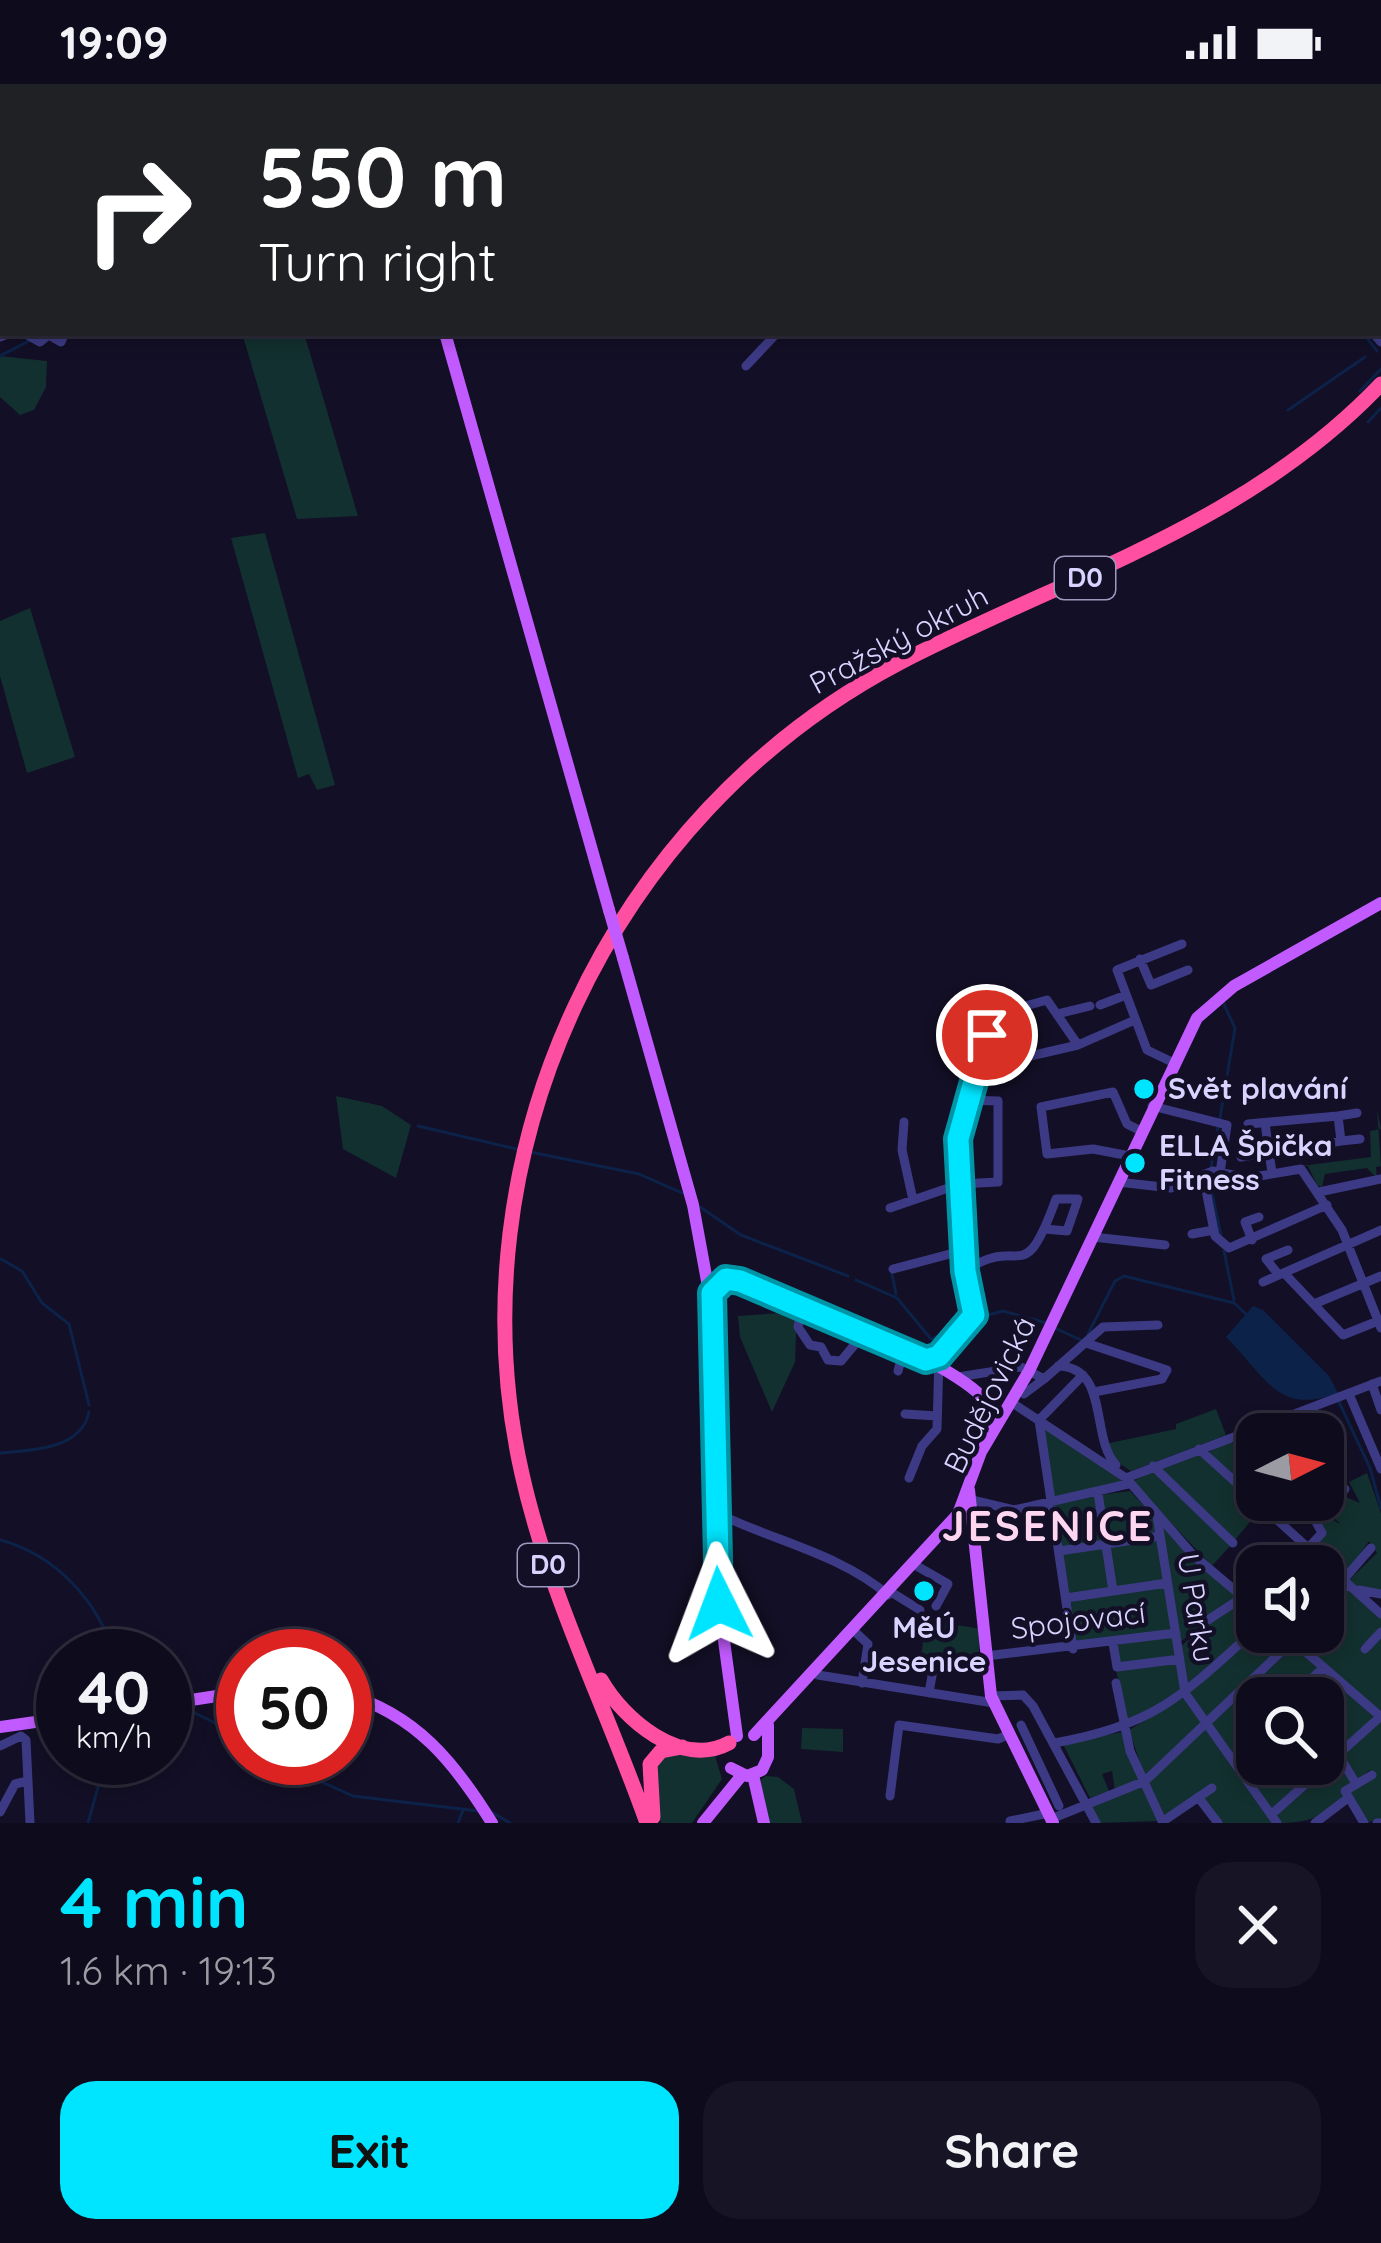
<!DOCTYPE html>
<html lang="en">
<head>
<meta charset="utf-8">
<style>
  :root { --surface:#0e0b1c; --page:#171425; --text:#f1f3f6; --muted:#9b9ba3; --line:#2e2b3b; --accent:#00e5ff }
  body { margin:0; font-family:Quicksand,sans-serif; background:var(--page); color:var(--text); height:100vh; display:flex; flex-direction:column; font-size:45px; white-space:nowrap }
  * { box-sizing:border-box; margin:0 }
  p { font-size:39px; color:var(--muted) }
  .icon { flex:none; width:66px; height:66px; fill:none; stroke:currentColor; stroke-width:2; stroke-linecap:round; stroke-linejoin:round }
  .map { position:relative; height:1739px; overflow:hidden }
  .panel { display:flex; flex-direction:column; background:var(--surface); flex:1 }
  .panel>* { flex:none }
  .hud { position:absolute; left:0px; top:0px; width:1383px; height:252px; box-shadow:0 6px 18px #0003,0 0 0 3px var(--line); background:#202124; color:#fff; overflow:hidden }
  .needle { width:78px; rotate:84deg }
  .buttons { position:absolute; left:1236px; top:1329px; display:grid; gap:24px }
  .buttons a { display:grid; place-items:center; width:108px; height:108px; border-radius:24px; background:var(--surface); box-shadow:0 6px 18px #0003,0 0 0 3px var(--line); font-size:60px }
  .speed { position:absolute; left:36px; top:1545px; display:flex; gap:24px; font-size:60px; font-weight:700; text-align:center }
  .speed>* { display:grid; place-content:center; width:156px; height:156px; border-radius:50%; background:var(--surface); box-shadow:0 6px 18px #0003,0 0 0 3px var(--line); line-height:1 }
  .speed small { font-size:30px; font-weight:400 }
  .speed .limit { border:18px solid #d22; background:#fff; color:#111 }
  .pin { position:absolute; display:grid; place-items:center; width:102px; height:102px; color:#fff; margin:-51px; border:6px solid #fff; border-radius:50%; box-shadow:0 3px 12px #0007 }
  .me { position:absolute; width:132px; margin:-66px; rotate:357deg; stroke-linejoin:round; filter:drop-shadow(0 0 9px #0008) }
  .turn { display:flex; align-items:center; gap:42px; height:252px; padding:0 60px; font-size:54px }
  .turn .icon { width:156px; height:156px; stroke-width:2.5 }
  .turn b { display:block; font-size:84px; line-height:102px }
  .round { display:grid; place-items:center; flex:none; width:126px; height:126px; border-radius:36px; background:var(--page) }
  .overview { display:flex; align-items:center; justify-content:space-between; height:204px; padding:0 60px }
  h1 { font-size:72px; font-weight:700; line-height:90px; color:var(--accent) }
  .action { display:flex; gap:24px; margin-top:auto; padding:24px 60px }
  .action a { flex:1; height:138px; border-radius:36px; background:var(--accent); color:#111; font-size:48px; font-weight:700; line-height:138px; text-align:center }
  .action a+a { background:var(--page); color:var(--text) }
  .status { display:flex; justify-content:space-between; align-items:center; height:84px; padding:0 60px; background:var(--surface); direction:ltr }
  .status svg { height:33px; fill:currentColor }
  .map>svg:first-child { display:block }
  .green { fill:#12302f }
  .water { fill:#0c2248 }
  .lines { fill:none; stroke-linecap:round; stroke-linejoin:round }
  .stream { stroke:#0c2248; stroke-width:3 }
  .minor { stroke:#3d3a85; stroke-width:9 }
  .major { stroke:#c25bff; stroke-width:12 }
  .highway { stroke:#ff4fa3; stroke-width:15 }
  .major-bridge { stroke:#c25bff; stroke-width:12 }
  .route-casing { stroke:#0095a6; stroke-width:30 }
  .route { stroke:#00e5ff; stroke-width:21 }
  .poi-dot { fill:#00e5ff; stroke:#130f26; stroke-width:4.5 }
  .labels { text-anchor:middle; stroke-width:9; stroke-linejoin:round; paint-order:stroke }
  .shield { fill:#130f26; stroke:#9e99be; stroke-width:3 }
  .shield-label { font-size:27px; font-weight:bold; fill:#d9d4ff }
  .street-label { font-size:30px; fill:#d9d4ff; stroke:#130f26 }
  .poi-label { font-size:30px; font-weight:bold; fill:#d9d4ff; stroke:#130f26; text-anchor:start }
  .district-label { font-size:42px; font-weight:bold; letter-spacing:3px; fill:#ffd6f0; stroke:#130f26 }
</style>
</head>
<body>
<div class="status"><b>19:09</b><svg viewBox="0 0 49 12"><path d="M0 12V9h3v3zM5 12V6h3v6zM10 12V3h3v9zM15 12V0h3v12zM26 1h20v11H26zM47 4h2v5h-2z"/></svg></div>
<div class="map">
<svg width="1381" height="1739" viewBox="0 0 1381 1739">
  <rect width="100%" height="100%" fill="#130f26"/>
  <path class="green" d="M242,249H304L358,432L297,435Z
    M0,272L47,277L46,303L34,326L20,331L0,313Z
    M265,449L335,701L317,706L309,690L298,694L231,454Z
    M30,524L75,673L27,689L0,592V537Z
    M336,1012L382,1022L411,1041L396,1094L343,1065Z
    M1377,1025L1381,1082L1376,1083L1377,1094L1367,1084L1325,1090L1322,1103L1317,1101L1308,1082H1301L1371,1073L1370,1047L1381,1045Z
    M797,1228L795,1278L772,1328L740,1253L738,1232Z
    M1216,1325L1226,1351L1131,1387L1114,1376L1105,1360L1176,1345V1340Z
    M1044,1340L1121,1396L1122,1398L1053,1417Z
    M1230,1357L1257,1381V1414L1207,1369Z
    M1199,1368L1261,1425L1234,1457L1158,1384Z
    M1153,1386L1231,1461L1212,1482L1132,1398Z
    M1367,1389L1381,1429V1508L1358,1504L1349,1496L1377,1469L1369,1457L1347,1489L1313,1464L1326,1448L1317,1439L1324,1431L1340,1440L1328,1427L1341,1411L1360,1419L1349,1398Z
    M1130,1407L1154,1432L1156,1450L1108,1457L1100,1411Z
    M1096,1412L1103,1458L1060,1464L1054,1421Z
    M1164,1444L1239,1513L1180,1558L1161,1446Z
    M1157,1454L1164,1496L1115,1504L1108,1462Z
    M1104,1462L1110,1505L1068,1511L1061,1469Z
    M1165,1501L1173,1547L1075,1562L1068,1516Z
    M1348,1504L1381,1532V1545L1360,1563L1368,1569L1381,1550V1628L1298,1558L1305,1548H1323V1529Z
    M1241,1515L1257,1530V1542L1188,1603L1180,1563L1223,1525Z
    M926,1536L982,1545L977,1581L921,1572Z
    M1257,1548H1278L1290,1559L1207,1636L1188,1609Z
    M1174,1552L1178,1574L1118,1581L1115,1561Z
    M1294,1562L1318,1583L1288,1614H1257V1629L1242,1611Z
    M1178,1577L1183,1609L1128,1641L1116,1586Z
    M1324,1588L1375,1634L1344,1660L1328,1642L1324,1647L1340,1665L1311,1691L1300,1680H1323V1614H1294Z
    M1185,1613L1204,1639L1145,1693L1129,1646Z
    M1239,1614L1257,1636V1680H1294L1306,1694L1271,1726L1210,1640Z
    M1381,1637V1735L1365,1739L1347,1709L1373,1691L1370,1686L1358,1695L1342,1669Z
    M1207,1643L1275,1739H1221L1204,1716L1164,1732L1149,1698Z
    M802,1644L843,1645V1668L801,1665Z
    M1122,1648L1140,1697L1115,1707L1112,1687L1102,1690L1109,1707L1090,1714L1063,1660Z
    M686,1667L715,1672L722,1695L692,1739H661L651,1695L663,1671Z
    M1336,1675L1352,1697C1337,1729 1313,1739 1280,1739L1276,1730Z
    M766,1692L778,1693L794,1705L802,1739H770L760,1696Z
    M1143,1702L1158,1737L1098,1739L1092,1723Z"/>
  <path class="water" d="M1253,1222L1263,1226L1329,1292L1338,1309C1278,1332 1266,1293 1226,1253Z"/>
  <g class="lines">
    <path class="stream" d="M188,0V3
      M936,0V3
      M1380,61H1381
      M1363,249L1377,267
      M0,272L29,257
      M1360,307L1381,285
      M1288,326L1365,273
      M1368,338L1381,324
      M1220,1034L1235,944L1222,916
      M418,1042L521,1066
      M1218,1043L1209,1095L1221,1151
      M530,1068L639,1090L682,1109
      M700,1123L741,1151L848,1192
      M1224,1167L1234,1216
      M1,1175L22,1187L42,1219L69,1240L89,1321
      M892,1190L896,1210
      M856,1196L897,1214L931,1255L958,1243
      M977,1234L1003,1227L1046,1239
      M1057,1245L1081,1256
      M1088,1250L1115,1197L1124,1192L1234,1219L1246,1230
      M1339,1318L1370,1384L1381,1424
      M0,1369C32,1366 81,1366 89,1328
      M0,1456C56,1471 98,1517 115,1572
      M181,1622L243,1653
      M269,1674L353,1712L478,1727
      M488,1726L510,1739
      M88,1739L106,1674
      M458,1739L463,1726"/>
    <path class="minor" d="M86,0V3
      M156,0V3
      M304,0L305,3
      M360,0V3
      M463,0L464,3
      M506,0L507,3
      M999,0L1000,3
      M442,3L445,0
      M607,3L610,0
      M646,3L648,0
      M1238,3L1239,0
      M24,249L40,258L51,249
      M1373,249L1381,258
      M49,251L61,258L65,249
      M0,253L10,249
      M746,282L777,249
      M1140,875L1151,901L1188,886
      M1100,921L1126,911
      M1057,930L1090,922
      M1078,961L1047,916L1011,926L1004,941L1026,973L1078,961L1135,936
      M1172,978L1147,966L1117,886L1182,860
      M1152,1022L1227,1041L1220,1089
      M1338,1032L1357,1029
      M904,1038L902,1066L913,1116
      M1265,1039L1272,1089
      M1341,1057L1360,1055
      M1130,1072L1093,1065L1047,1070L1041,1023L1113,1008L1127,1040L1141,1047
      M1241,1073L1341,1057L1338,1032L1248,1040
      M1203,1091L1215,1152L1229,1164L1327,1121
      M1118,1098L1171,1104L1213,1087L1248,1094L1301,1085L1342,1146L1381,1244
      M1319,1108L1381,1095
      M890,1124L960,1100L998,1098V1017L965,1016
      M1192,1150L1214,1146
      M1093,1153L1165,1161
      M1252,1156L1245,1138L1259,1133
      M893,1185L965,1166
      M965,1187C1023,1148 1022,1209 1056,1115H1078L1067,1147L1045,1145
      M1284,1189L1343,1251L1378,1237
      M1278,1190L1266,1175L1288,1166
      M1263,1198L1381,1146
      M1314,1220L1381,1192
      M802,1221L798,1243L810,1261L821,1263L828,1276L841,1277L856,1259L875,1252
      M1086,1259L1167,1286L1162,1295L1094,1308
      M1058,1282C1110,1283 1090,1354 1116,1381
      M898,1287L904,1265
      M958,1293L1021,1283L1044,1295L1103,1243L1158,1241
      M1372,1300L1381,1326
      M1024,1310L1044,1295
      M1349,1310L1381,1385
      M1011,1318L1126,1394L1193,1471L1257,1525
      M905,1330L937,1332
      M1199,1365L1381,1530
      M1153,1382L1233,1459
      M909,1394L922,1362L937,1345L939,1272L973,1231C956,1132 951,1046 987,951
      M1126,1394L1381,1297
      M1098,1409L1113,1507
      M972,1416L1014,1426L1128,1400
      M1157,1432L1185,1609L1277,1739
      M730,1435C783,1459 844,1473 888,1511
      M1308,1464L1322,1449L1315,1436L1345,1405
      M1059,1467L1160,1452
      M915,1481L948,1500L936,1522
      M1344,1495L1371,1464
      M1359,1506L1381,1510
      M891,1508L920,1526
      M1066,1514L1167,1499
      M1323,1526L1348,1500
      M1208,1536L1243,1513
      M852,1545L868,1560L862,1599
      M1283,1548L1381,1633
      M1113,1559L1117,1583L1180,1575
      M1073,1565L1039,1336L1083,1291
      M1365,1565L1381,1548
      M986,1572L1176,1549
      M818,1591L994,1619
      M1116,1599L1130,1667L1163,1739
      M929,1609L934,1580
      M1239,1610L1257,1632
      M991,1612L1023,1611L1033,1622L1096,1739
      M1291,1614L1323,1584
      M1021,1641L1059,1722
      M1055,1659C1157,1640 1182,1612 1257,1544
      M0,1662L21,1652L26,1656L30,1739
      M1338,1670L1355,1698
      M1298,1680L1310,1695
      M890,1712L899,1641L998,1655L1010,1650
      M1198,1713L1218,1739
      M0,1728L15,1700L28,1697
      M1271,1731L1381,1632
      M1051,1735L1145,1697L1302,1548
      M1010,1737L1049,1729
      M1162,1738L1212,1704
      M1315,1739L1348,1714
      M1364,1739L1345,1707L1372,1691
      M1377,1739H1381"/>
    <path class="major" d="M371,0V3
      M445,249L609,826
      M623,874L693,1121L707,1197L719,1520L737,1652
      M707,1197C754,1191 962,1280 987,1319L988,1352
      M969,1406L991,1612L1053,1739
      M345,1610C416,1630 455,1679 492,1739
      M165,1620L243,1608
      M0,1643L63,1634
      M754,1651L958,1430L981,1368L1029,1287L1197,934L1234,902L1381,819
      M731,1684L747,1692L762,1686L768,1673V1641
      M753,1691L764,1739
      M703,1739L742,1691"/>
    <path class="highway" d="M601,1596C623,1635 681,1685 729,1659
      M653,1733L650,1680L661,1667L682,1663
      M647,1739C606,1623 549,1511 522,1390C450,1071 610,731 899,579C1067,492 1247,441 1381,300"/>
    <path class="major-bridge" d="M609,826L623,874"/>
  </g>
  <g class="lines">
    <defs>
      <path id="route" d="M719,1520L712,1209L726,1195L740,1197L926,1276L939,1272L974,1231L965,1187L958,1055L987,951"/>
    </defs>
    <use href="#route" class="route-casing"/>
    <use href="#route" class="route"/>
  </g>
  <g class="poi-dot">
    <circle cx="1144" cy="1005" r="12"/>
    <circle cx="1135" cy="1079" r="12"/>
    <circle cx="924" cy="1507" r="12"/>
  </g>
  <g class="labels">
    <g class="shield">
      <rect x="1055" y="473" width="60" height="42" rx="9"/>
      <rect x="518" y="1460" width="60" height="42" rx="9"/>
    </g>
    <g class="shield-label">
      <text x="1085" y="503">D0</text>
      <text x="548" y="1490">D0</text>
    </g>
    <g class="street-label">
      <text transform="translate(899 556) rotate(-28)" y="10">Pražský okruh</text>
      <text transform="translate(990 1311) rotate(-64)" y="10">Budějovická</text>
      <text transform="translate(1196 1524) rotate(81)" y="10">U Parku</text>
      <text transform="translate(1078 1537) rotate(-7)" y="10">Spojovací</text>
    </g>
    <g class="poi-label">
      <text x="1168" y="1015">Svět plavání</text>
      <text x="1159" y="1072">ELLA Špička<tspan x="1159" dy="34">Fitness</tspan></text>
      <text x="924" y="1554" text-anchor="middle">MěÚ<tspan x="924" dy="34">Jesenice</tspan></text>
    </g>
    <g class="district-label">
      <text x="1048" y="1457">JESENICE</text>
    </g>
  </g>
</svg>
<div class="buttons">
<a><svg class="needle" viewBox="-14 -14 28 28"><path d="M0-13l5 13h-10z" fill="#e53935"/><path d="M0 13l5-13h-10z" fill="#9b9ba3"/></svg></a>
<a><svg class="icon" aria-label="sound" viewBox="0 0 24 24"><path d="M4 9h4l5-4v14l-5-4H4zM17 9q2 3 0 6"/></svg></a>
<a><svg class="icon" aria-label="search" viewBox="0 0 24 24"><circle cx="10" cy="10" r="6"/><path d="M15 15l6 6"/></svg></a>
</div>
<div class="speed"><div>40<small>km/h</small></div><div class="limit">50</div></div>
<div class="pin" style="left:987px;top:951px;background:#d93025"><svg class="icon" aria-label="arrive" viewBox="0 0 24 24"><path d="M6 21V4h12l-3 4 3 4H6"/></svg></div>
<svg class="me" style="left:719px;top:1520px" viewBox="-20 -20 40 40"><path d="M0-17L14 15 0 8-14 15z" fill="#00e5ff" stroke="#fff" stroke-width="4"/></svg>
<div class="hud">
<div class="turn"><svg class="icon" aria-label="right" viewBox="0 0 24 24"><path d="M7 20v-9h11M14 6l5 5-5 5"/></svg><div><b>550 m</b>Turn right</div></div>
</div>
</div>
<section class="panel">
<div class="overview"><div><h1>4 min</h1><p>1.6 km · 19:13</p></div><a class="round"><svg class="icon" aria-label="close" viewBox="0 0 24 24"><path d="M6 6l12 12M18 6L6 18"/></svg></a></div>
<div class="action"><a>Exit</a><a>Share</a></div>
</section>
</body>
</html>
